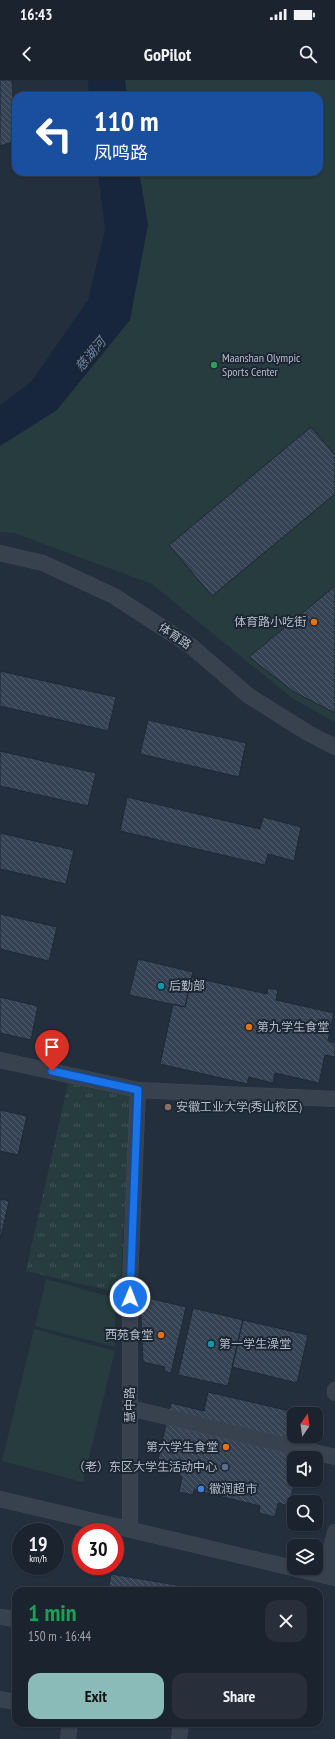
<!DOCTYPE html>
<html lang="en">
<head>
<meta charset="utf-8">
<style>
  :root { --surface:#1b232e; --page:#282f3a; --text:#f1f3f6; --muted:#a0a4aa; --line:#39404a; --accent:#8bbbb9 }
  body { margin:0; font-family:"PT Sans Narrow","Noto Sans SC",sans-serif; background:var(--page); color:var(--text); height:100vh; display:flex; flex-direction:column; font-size:15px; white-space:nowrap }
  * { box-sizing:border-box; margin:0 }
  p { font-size:13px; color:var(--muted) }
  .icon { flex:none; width:22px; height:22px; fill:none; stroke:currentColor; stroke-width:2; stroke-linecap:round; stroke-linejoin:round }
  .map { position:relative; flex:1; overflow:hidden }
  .details { position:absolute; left:12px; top:1507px; width:311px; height:140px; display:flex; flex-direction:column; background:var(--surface); border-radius:12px; box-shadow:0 1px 3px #0004,0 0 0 1px var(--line) }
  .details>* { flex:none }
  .guide { position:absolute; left:12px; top:12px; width:311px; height:84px; border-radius:12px; box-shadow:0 1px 3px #0004,0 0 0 1px var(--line); background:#1a4fa0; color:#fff; overflow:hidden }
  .needle { width:26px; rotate:13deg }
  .controls { position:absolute; left:287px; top:1327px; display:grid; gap:8px }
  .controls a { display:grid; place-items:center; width:36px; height:36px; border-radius:8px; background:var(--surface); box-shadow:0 1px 3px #0004,0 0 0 1px var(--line); font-size:20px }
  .speed { position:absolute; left:12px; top:1443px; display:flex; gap:8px; font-size:20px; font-weight:700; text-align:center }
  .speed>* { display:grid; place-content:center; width:52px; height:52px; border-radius:50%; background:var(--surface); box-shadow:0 1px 3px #0004,0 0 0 1px var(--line); line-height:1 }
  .speed small { font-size:10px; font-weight:400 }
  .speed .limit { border:6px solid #d22; background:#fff; color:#111 }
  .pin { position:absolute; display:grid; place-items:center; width:34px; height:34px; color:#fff; margin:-41px -17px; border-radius:50% 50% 50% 0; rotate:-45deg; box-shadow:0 0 4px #0007 }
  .pin .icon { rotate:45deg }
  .me { position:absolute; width:44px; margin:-22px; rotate:1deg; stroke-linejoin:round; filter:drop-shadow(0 0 3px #0008) }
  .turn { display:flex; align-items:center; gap:14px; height:84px; padding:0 16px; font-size:18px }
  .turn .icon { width:52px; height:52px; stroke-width:2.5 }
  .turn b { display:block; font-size:28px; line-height:34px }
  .round { display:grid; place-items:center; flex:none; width:42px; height:42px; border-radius:12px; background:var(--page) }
  .headline { display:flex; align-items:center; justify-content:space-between; height:68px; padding:0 16px }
  h1 { font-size:24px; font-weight:600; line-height:30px; color:#1e9e55 }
  .action { display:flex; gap:8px; margin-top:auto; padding:8px 16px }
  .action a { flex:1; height:46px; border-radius:12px; background:var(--accent); color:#111; font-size:16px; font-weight:600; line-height:46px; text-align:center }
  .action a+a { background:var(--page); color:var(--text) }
  .status { display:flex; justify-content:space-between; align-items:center; height:28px; padding:0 20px; background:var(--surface); direction:ltr }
  .status svg { height:11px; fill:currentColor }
  header { display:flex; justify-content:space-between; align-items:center; height:52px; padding:0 16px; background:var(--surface); font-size:18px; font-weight:600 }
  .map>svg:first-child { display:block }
  .grass { fill:#263c3f }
  .park { fill:url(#park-tufts) }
  .water { fill:#17263c }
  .building { fill:url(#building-back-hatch); stroke:#1f2835 }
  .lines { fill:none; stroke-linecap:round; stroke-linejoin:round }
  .minor-casing { stroke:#414a57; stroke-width:16 }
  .minor { stroke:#38414e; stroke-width:15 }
  .route-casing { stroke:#114b97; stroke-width:10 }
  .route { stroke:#1a73e8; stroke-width:7 }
  .leisure-dot { fill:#2e9e5b; stroke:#1d2633; stroke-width:1.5 }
  .food-dot { fill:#e8710a; stroke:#1d2633; stroke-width:1.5 }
  .culture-dot { fill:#0f9aa8; stroke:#1d2633; stroke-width:1.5 }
  .education-dot { fill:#8d6e63; stroke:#1d2633; stroke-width:1.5 }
  .service-dot { fill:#5c6f8a; stroke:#1d2633; stroke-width:1.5 }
  .shop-dot { fill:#3f7fe0; stroke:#1d2633; stroke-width:1.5 }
  .labels { text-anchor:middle; stroke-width:4; stroke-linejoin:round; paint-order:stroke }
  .poi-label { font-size:12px; fill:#b4bcc9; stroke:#1d2633; text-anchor:start }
  .street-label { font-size:12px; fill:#b4bcc9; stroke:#1d2633 }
  .water-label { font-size:13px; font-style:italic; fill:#6d86a8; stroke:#1d2633 }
</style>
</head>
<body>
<div class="status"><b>16:43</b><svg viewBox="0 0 49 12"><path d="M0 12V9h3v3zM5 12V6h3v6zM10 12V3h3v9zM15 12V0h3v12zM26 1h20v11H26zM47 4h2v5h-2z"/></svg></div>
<header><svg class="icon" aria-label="back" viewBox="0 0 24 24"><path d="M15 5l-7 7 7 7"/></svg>GoPilot<svg class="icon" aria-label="search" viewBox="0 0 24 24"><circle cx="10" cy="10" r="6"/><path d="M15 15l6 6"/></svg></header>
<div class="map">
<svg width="335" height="1659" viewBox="0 0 335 1659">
  <defs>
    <pattern id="park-tufts" width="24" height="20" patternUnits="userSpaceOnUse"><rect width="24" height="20" fill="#263c3f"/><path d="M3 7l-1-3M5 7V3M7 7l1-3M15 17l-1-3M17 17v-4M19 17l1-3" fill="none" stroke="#435659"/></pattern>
    <pattern id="building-back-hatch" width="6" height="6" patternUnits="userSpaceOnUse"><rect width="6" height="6" fill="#364354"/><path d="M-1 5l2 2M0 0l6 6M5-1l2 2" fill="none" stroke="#515c6b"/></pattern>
  </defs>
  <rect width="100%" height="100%" fill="#242f3e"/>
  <path class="grass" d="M125,0H335V642L292,618L152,504L14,453L0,452V366L57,329L148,145L139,92H319V16H127Z
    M46,1199L115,1218V1267L35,1246Z
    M34,1249L115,1271L83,1402L2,1381Z"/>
  <path class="park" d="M68,1003L131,1017L120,1213L26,1191Z"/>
  <path class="water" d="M88,0H125L127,16H89Z
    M98,92H139L148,145L130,240L57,330L0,366V325L31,302L88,220L105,150Z"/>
  <path class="building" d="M0,0H12L16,61L0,66Z
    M311,347L335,375V414L212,516L169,465Z
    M335,506V633L294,612L249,577Z
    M0,591L116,617L108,651L0,626Z
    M148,640L246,663L239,697L140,674Z
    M0,671L96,693L88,726L0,706Z
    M127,717L260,749L263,737L301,747L294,781L268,774L265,785L120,751Z
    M0,753L74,770L66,804L0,789Z
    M0,834L57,847L49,881L0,869Z
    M138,879L193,892L185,927L129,915Z
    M192,897L267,914L268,908L278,910L276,920L334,933L328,961L335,963V974L334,977L325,975L319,1003L275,993L273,1003L249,997L247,1004L160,984L173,924L185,927Z
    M0,917L38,926L31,960L0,953Z
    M0,1030L27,1036L18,1075L0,1071Z
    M0,1119L9,1121L0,1161Z
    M140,1216L186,1227L171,1293L164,1291L165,1287L143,1282Z
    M193,1228L243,1240L228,1306L178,1295Z
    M243,1240L308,1255L297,1303L232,1287Z
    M208,1312L299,1333L294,1334V1354L286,1388L294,1390L295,1400L289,1426L278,1423L275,1437L259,1433L260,1426L194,1410L193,1415L179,1412L182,1397L175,1392L173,1387L174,1383L158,1379L171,1323L204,1331Z
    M111,1494L212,1511H108Z"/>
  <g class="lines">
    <defs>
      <path id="minor" d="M0,473L43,483L114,516L191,566L249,616L308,653L335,667
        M0,980L138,1010L130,1201V1448
        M138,1010L335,1019
        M335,1310V1313
        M130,1328L335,1377
        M0,1419L335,1498
        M325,1496L335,1452
        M0,1537L16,1539
        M0,1619L16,1622
        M68,1659L70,1643
        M179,1659L181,1643"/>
    </defs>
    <use href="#minor" class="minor-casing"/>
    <use href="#minor" class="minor"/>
  </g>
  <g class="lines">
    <defs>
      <path id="route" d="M52,991L138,1010L130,1217"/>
    </defs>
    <use href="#route" class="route-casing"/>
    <use href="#route" class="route"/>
  </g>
  <circle class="leisure-dot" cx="214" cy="285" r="4"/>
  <g class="food-dot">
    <circle cx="314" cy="542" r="4"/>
    <circle cx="249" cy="947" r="4"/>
    <circle cx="161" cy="1255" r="4"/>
    <circle cx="226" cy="1367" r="4"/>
  </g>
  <g class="culture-dot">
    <circle cx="161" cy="906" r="4"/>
    <circle cx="211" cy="1264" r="4"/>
  </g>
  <circle class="education-dot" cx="168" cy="1027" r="4"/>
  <circle class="service-dot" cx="225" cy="1387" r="4"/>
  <circle class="shop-dot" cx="201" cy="1409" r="4"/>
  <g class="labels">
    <g class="poi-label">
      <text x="222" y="282">Maanshan Olympic<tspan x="222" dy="14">Sports Center</tspan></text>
      <text x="306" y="546" text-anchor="end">体育路小吃街</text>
      <text x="169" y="910">后勤部</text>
      <text x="257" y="951">第九学生食堂</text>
      <text x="176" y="1031">安徽工业大学(秀山校区)</text>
      <text x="153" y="1259" text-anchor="end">西苑食堂</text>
      <text x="219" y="1268">第一学生澡堂</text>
      <text x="218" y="1371" text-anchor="end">第六学生食堂</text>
      <text x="217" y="1391" text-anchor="end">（老）东区大学生活动中心</text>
      <text x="209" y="1413">徽润超市</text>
    </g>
    <g class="street-label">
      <text transform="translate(175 556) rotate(34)" y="4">体育路</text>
      <text transform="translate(130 1325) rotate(-90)" y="4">慧中路</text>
    </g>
    <g class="water-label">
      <text transform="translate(90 274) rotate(-50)" y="5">慈湖河</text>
    </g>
  </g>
</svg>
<div class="controls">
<a><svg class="needle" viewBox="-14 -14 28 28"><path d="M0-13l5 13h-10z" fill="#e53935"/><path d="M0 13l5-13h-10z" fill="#a0a4aa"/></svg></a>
<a><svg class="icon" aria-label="sound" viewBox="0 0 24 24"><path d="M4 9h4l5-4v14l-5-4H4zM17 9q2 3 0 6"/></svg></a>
<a><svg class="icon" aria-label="search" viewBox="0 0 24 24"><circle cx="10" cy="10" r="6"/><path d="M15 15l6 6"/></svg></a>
<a><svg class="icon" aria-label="layers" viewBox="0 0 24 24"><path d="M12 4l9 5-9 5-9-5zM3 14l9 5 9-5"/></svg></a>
</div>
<div class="speed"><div>19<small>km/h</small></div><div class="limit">30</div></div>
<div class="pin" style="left:52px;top:991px;background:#d93025"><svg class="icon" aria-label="arrive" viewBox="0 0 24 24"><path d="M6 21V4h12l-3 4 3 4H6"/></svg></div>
<svg class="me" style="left:130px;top:1217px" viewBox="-20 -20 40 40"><circle r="17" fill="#1a73e8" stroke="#fff" stroke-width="3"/><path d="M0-11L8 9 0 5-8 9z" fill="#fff"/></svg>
<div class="guide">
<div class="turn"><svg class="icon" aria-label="left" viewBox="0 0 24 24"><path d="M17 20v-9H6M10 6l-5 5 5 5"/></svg><div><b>110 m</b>凤鸣路</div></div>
</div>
<section class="details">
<div class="headline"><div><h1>1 min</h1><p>150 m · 16:44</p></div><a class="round"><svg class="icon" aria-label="close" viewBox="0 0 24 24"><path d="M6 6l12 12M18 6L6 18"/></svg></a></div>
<div class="action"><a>Exit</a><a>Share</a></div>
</section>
</div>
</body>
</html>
